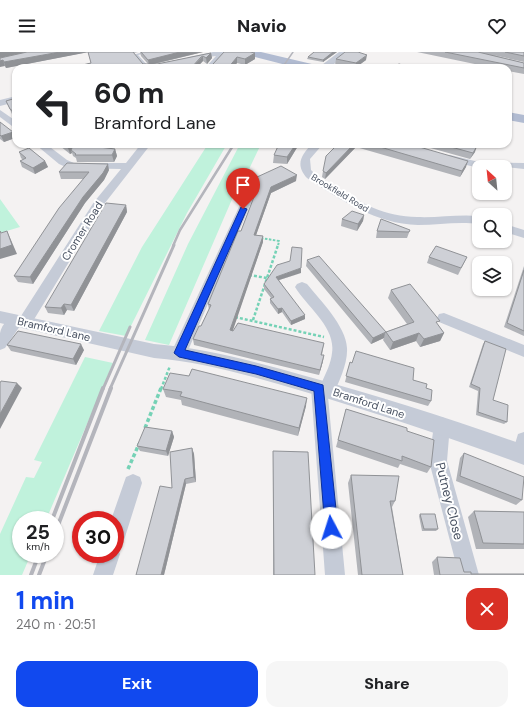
<!DOCTYPE html>
<html lang="en">
<head>
<meta charset="utf-8">
<style>
  :root { --surface:#fff; --page:#f6f6f6; --text:#202124; --muted:#757577; --accent:#1149ef }
  body { margin:0; font-family:"DM Sans",sans-serif; background:var(--page); color:var(--text); height:100vh; display:flex; flex-direction:column; font-size:15px; white-space:nowrap }
  * { box-sizing:border-box; margin:0 }
  p { font-size:13px; color:var(--muted) }
  .icon { flex:none; width:22px; height:22px; fill:none; stroke:currentColor; stroke-width:2; stroke-linecap:round; stroke-linejoin:round }
  .map { position:relative; height:523px; overflow:hidden }
  .side { display:flex; flex-direction:column; background:var(--surface); flex:1 }
  .side>* { flex:none }
  .banner { position:absolute; left:12px; top:12px; width:500px; height:84px; border-radius:12px; box-shadow:0 1px 3px #0004; background:#fff; color:var(--text); overflow:hidden }
  .needle { width:26px; rotate:333deg }
  .tools { position:absolute; left:472px; top:108px; display:grid; gap:8px }
  .tools a { display:grid; place-items:center; width:40px; height:40px; border-radius:8px; background:var(--surface); box-shadow:0 1px 3px #0004; font-size:20px }
  .speed { position:absolute; left:12px; top:459px; display:flex; gap:8px; font-size:20px; font-weight:700; text-align:center }
  .speed>* { display:grid; place-content:center; width:52px; height:52px; border-radius:50%; background:var(--surface); box-shadow:0 1px 3px #0004; line-height:1 }
  .speed small { font-size:10px; font-weight:400 }
  .speed .limit { border:6px solid #d22; background:#fff; color:#111 }
  .pin { position:absolute; display:grid; place-items:center; width:34px; height:34px; color:#fff; margin:-41px -17px; border-radius:50% 50% 50% 0; rotate:-45deg; box-shadow:0 0 4px #0007 }
  .pin .icon { rotate:45deg }
  .me { position:absolute; width:44px; margin:-22px; rotate:355deg; stroke-linejoin:round; filter:drop-shadow(0 0 3px #0008) }
  .turn { display:flex; align-items:center; gap:14px; height:84px; padding:0 16px; font-size:18px }
  .turn .icon { width:52px; height:52px; stroke-width:2.5 }
  .turn b { display:block; font-size:28px; line-height:34px }
  .round { display:grid; place-items:center; flex:none; width:42px; height:42px; border-radius:12px; background:var(--page) }
  .summary { display:flex; align-items:center; justify-content:space-between; height:68px; padding:0 16px }
  h1 { font-size:24px; font-weight:800; line-height:30px; color:var(--accent) }
  .button { display:flex; gap:8px; margin-top:auto; padding:8px 16px }
  .button a { flex:1; height:46px; border-radius:12px; background:var(--accent); color:#fff; font-size:16px; font-weight:800; line-height:46px; text-align:center }
  .button a+a { background:var(--page); color:var(--text) }
  header { display:flex; justify-content:space-between; align-items:center; height:52px; padding:0 16px; background:var(--surface); font-size:18px; font-weight:800 }
  .map>svg:first-child { display:block }
  .green { fill:#c0f2dc }
  .lines { fill:none; stroke-linecap:round; stroke-linejoin:round }
  .path-far2 { stroke:#75d2b6; stroke-width:2; stroke-dasharray:2.5 1.5; stroke-linecap:butt }
  .path-far1 { stroke:#75d2b6; stroke-width:2.5; stroke-dasharray:3 2; stroke-linecap:butt }
  .path { stroke:#75d2b6; stroke-width:3.5; stroke-dasharray:4 2.5; stroke-linecap:butt }
  .service { fill:#c5cbd7; fill-rule:evenodd }
  .minor { fill:#c5cbd7; fill-rule:evenodd }
  .tertiary { fill:#c5cbd7; fill-rule:evenodd }
  .primary { fill:#b1bbd1; fill-rule:evenodd }
  .rail-far3 { stroke:#b4b5bc; stroke-width:1.5 }
  .rail-far2 { stroke:#b4b5bc; stroke-width:2.5 }
  .rail-far1 { stroke:#b4b5bc; stroke-width:3 }
  .rail { stroke:#b4b5bc; stroke-width:4 }
  .wall { fill:#b1b3b8 }
  .shaded-wall { fill:#909296 }
  .building { fill:#ced0d6; stroke:#909296 }
  .route { fill:#1149ef; stroke:#0b2f9b }
  .labels { text-anchor:middle; stroke-width:4; stroke-linejoin:round; paint-order:stroke }
  .far-street-label { font-size:9px; fill:#485161; stroke:#fff }
  .street-label { font-size:11px; fill:#485161; stroke:#fff }
  .near-street-label { font-size:13px; fill:#485161; stroke:#fff }
</style>
</head>
<body>
<header><svg class="icon" aria-label="menu" viewBox="0 0 24 24"><path d="M4 6h16M4 12h16M4 18h16"/></svg>Navio<svg class="icon" aria-label="heart" viewBox="0 0 24 24"><path d="M12 20l-8-8c-3-5 5-10 8-4 3-6 11-1 8 4z"/></svg></header>
<div class="map">
<svg width="524" height="523" viewBox="0 0 524 523">
  <rect width="100%" height="100%" fill="#f4f2f2"/>
  <path class="green" d="M208,92H227L187,161L126,284L99,279L142,195Z
    M240,92H261L242,132L233,145L169,293L145,288L188,192Z
    M0,147L20,175L0,181Z
    M85,305L113,311L46,468H21V502H31L22,523H0V482L26,425L34,426L42,410L34,408Z"/>
  <g class="lines">
    <path class="path-far2" d="M261,186L279,189L278,194"/>
    <path class="path-far1" d="M249,223L267,226
      M235,265L324,285
      M253,268L278,193
      M161,337L170,314"/>
    <path class="path" d="M145,376L161,336
      M128,417L139,392"/>
    <path class="service" d="M143,0H150L138,3L150,16H146L133,3Z"/>
    <path class="minor" d="M213,0H227L213,16H205L216,4L193,7L189,5Z
      M16,44V50L0,54V48Z
      M0,58L16,69V77L0,65Z
      M35,92H46L67,108L74,111H126L141,92H151L105,151L30,274L25,275L20,274L5,296L0,298C0,293 0,286 0,281C2,271 12,261 21,264L94,150L121,117L68,116L59,112Z
      M312,92H323L310,107L311,118C318,125 326,129 334,134C360,151 386,165 417,165C438,166 458,162 479,164V172C458,169 439,173 418,173C376,172 341,148 307,126C295,113 301,103 312,92Z
      M450,103L479,110L524,111V117L505,115L479,116L446,108L445,106Z
      M249,141L254,144L187,301L184,305L179,307L174,305L171,301L244,144Z
      M505,172L524,178V186L505,180Z
      M302,230L307,232C320,248 346,274 347,296C348,311 339,330 333,343L328,345L345,523H325L311,336L313,331L322,330C326,321 331,311 332,301C336,275 307,255 295,235L297,232Z
      M444,261L524,293V305L439,270L437,266L439,262Z
      M442,365L448,368L450,373L447,409L479,523H459L429,409L434,373L436,368Z
      M524,380V409L521,410L515,408L512,402L518,382Z
      M133,422L140,425L142,431L125,485L122,492L116,494L120,502L113,523H93L100,502H115V468H111L126,425Z"/>
    <path class="tertiary" d="M339,0H349L329,16H318Z
      M0,259L154,292C204,296 253,309 302,323C377,343 451,367 524,393V413C451,386 377,361 302,339C254,325 204,310 154,306L0,271Z"/>
    <path class="primary" d="M241,0H261L316,13L318,16H298L243,2Z
      M508,60L524,63V71L508,68Z"/>
    <path class="rail-far3" d="M282,16L293,0"/>
    <path class="rail-far2" d="M173,194L180,178L234,92"/>
    <path class="rail-far1" d="M103,337L130,275
      M110,337L174,193"/>
    <path class="rail" d="M52,468L103,336
      M55,481L111,336
      M31,523L39,502
      M39,523L47,502"/>
  </g>
  <path class="wall" d="M0,0H138L134,1L143,12H148L141,4L140,0H203L155,12H157L211,1L212,6L207,12L203,9L196,16H70L91,11L88,0L6,16L0,6L20,2Z
    M224,0L255,1V7L245,13L237,11L233,16H213V12Z
    M314,0H337L323,10L307,7L308,5Z
    M417,0H524V10L493,3L524,11V22L508,19V16H494Z
    M336,7L366,8L355,16H353L335,13Z
    M16,46V65L12,62L6,49Z
    M0,70L15,86L4,90L0,87Z
    M59,92H88L91,94L115,97L117,104L114,110H77L76,106L73,104L72,101L70,102L60,94Z
    M279,92H301L298,94L287,112L273,111L274,103Z
    M338,92H409L466,115L460,125L356,95L325,127L322,125L323,119Z
    M416,92H471L475,100L470,107Z
    M19,100L45,109L48,115L35,122L22,115L20,109L23,108L21,106Z
    M109,118L104,128L85,151L33,232L18,230L14,224L84,127H61L59,120Z
    M296,129L271,141L256,183L263,184V190L232,279L324,291L322,303L323,309L319,323L194,293L193,287L201,274L209,258L208,252L241,179L255,142L244,137V131Z
    M126,153L127,160L74,259L67,258L64,263L48,261L45,255Z
    M364,163L363,169L357,179L341,174L342,167Z
    M410,178L407,186H376L377,179Z
    M429,205H467L458,223L427,211Z
    M307,208L386,280L407,272L388,246L391,238L438,273L444,281L440,289L420,295L416,289L390,298L383,288L384,286L371,292L306,214Z
    M524,214V284L504,275Z
    M301,221L279,228L305,267L291,273L282,260L278,262L270,251V247L271,246L264,237V232Z
    M485,289L493,348L507,370L504,372L476,363L478,339L469,335L483,292Z
    M7,293L84,298L76,313L11,299Z
    M350,310L413,328L426,336L431,349L428,354L345,330Z
    M163,337L306,354L298,384L182,353L181,348L166,345Z
    M346,357L407,379L431,415L427,421L400,412L398,416L336,395Z
    M172,379L174,385L168,404L140,399L137,394Z
    M192,396L194,402L196,430L186,432L164,523L172,436Z
    M273,399L315,523H273Z
    M464,401L522,448L516,453L456,429L460,406Z
    M351,423L395,449L392,455L403,523H358L348,431Z
    M474,459L524,460V497H476L468,465Z
    M420,462L438,477L436,479H422L419,464Z
    M437,505L464,520L471,522L524,523H434L432,510Z"/>
  <path class="shaded-wall" d="M0,0H28L0,6Z
    M60,0H89L6,16L4,10Z
    M180,0H203L149,13L148,8Z
    M333,0H337L323,10V8Z
    M211,1L212,6L207,12L206,6Z
    M255,1V7L245,13V7Z
    M367,3L366,8L355,16L356,11Z
    M203,4V9L196,16H191Z
    M237,5V11L233,16H228Z
    M3,8L5,14L0,15V9Z
    M13,80L15,86L4,90L1,84Z
    M74,92L71,98L72,101L70,102L68,96Z
    M296,92H301L298,94L287,112V105Z
    M354,92H357L356,95L325,127L326,121Z
    M477,94L475,100L470,107L473,101Z
    M115,97L117,104L114,110L112,103Z
    M45,109L48,115L35,122L33,116Z
    M468,109L466,115L460,125L462,119Z
    M108,112L109,118L104,128L85,151L33,232L30,225L83,145Z
    M297,123L296,129L271,141L254,189V183L271,135Z
    M126,153L127,160L74,259L71,253Z
    M364,163L363,169L357,179L358,172Z
    M7,179L11,188L17,202L0,207V197Z
    M263,184V190L231,284L230,278Z
    M301,216V221L276,229V225Z
    M64,252L67,258L64,263L61,256Z
    M282,256V260L278,262V257Z
    M305,263V267L291,273V269Z
    M385,281L384,286L371,292L373,286Z
    M419,281L416,289L390,298L393,290Z
    M444,281L440,289L420,295L424,287Z
    M81,292L84,298L76,313L73,307Z
    M324,303L323,309L319,323L320,318Z
    M17,331L22,336L0,377V362Z
    M307,346L306,354L298,384L299,376Z
    M172,379L174,385L168,404L166,399Z
    M192,396L194,402L196,430L194,425Z
    M185,427L186,432L164,523H161Z"/>
  <path class="building" d="M27,0H60L4,10L3,8L0,9V6Z
    M88,0H133L143,12H157L211,1L206,6L203,4L201,5L191,16H160L161,15L158,16H70L91,11Z
    M141,0H180L148,8Z
    M224,0H250L255,1L245,7L237,5L228,16H213L215,13L213,12Z
    M314,0H333L323,8L308,5Z
    M345,0H358L367,3L356,11L336,7Z
    M445,0H478L524,11V16Z
    M505,0H524V4Z
    M399,12L413,16H391Z
    M16,46V59L14,60L10,57L6,49Z
    M0,70L13,80L1,84L0,83Z
    M63,92H88L91,94L115,97L112,103H75L76,102L71,98L74,92L68,96Z
    M279,92H296L287,105L274,103Z
    M338,92H354L326,121L323,119L326,104Z
    M370,92H409L468,109L462,119Z
    M440,92H471L477,94L473,101Z
    M29,96L45,109L33,116L20,109L26,106L19,100Z
    M67,111L108,112L103,121L83,145L30,225L14,224L59,156L89,120H59Z
    M281,114L297,123L271,135L254,183L263,184L230,278L233,279L238,271L324,291L321,303H324L320,318L193,287L199,274H201L211,253L208,252L238,179H241L257,137L244,131Z
    M106,151L126,153L71,253L64,252L61,256L45,255Z
    M352,159L364,163L358,172L342,167Z
    M381,167L410,178L409,180L377,179Z
    M0,179L1,181L7,179L12,193L0,197Z
    M436,194L467,205L461,216L429,205Z
    M292,195L302,196L301,216L276,225L305,263L291,269L282,256L278,257L270,247L274,245L264,232L277,213L290,209Z
    M319,204L386,280L373,286L307,208Z
    M524,218V279L507,271Z
    M410,232L440,269L436,270L444,281L424,287L419,281L393,290L386,280L414,270L391,238Z
    M18,279L81,292L73,307L7,293Z
    M485,289L506,297L493,348L508,353L507,370L478,360L480,336L471,332Z
    M356,299L414,316L413,328L427,332L426,336L432,338L431,349L346,324L350,310L352,311Z
    M192,317L307,346L299,376L180,344L182,340L163,337L170,321L189,324Z
    M1,329L17,331L0,362V331Z
    M346,357L407,376V379L434,388L431,415L402,404V409L338,388Z
    M145,375L172,379L166,399L137,394Z
    M192,396L194,425L185,427L161,523H136L160,434L172,436L170,400Z
    M273,399L308,400L315,523H274Z
    M464,401L524,425L522,448L460,424Z
    M351,423L399,424L395,449H390L403,523H362Z
    M474,459L524,460V492L483,491Z
    M420,462H435L438,477H424Z
    M437,505L460,506L464,520H471V522H524V523H440Z"/>
  <path class="route" d="M241,155L247,157L185,298L256,314L323,333L338,476L336,481L331,483L327,481L325,476L314,339L256,322L179,305L174,301Z"/>
  <g class="labels">
    <g class="far-street-label">
      <text transform="translate(340 141) rotate(31)" y="3">Brookfield Road</text>
    </g>
    <g class="street-label">
      <text transform="translate(82 179) rotate(-58)" y="4">Cromer Road</text>
      <text transform="translate(54 277) rotate(13)" y="4">Bramford Lane</text>
      <text transform="translate(369 351) rotate(18)" y="4">Bramford Lane</text>
    </g>
    <g class="near-street-label">
      <text transform="translate(450 449) rotate(76)" y="5">Putney Close</text>
    </g>
  </g>
</svg>
<div class="tools">
<a><svg class="needle" viewBox="-14 -14 28 28"><path d="M0-13l5 13h-10z" fill="#e53935"/><path d="M0 13l5-13h-10z" fill="#757577"/></svg></a>
<a><svg class="icon" aria-label="search" viewBox="0 0 24 24"><circle cx="10" cy="10" r="6"/><path d="M15 15l6 6"/></svg></a>
<a><svg class="icon" aria-label="layers" viewBox="0 0 24 24"><path d="M12 4l9 5-9 5-9-5zM3 14l9 5 9-5"/></svg></a>
</div>
<div class="speed"><div>25<small>km/h</small></div><div class="limit">30</div></div>
<div class="pin" style="left:243px;top:157px;background:#d93025"><svg class="icon" aria-label="arrive" viewBox="0 0 24 24"><path d="M6 21V4h12l-3 4 3 4H6"/></svg></div>
<svg class="me" style="left:331px;top:476px" viewBox="-20 -20 40 40"><circle r="19" fill="#fff"/><path d="M0-13L10 11 0 6-10 11z" fill="#1149ef"/></svg>
<div class="banner">
<div class="turn"><svg class="icon" aria-label="left" viewBox="0 0 24 24"><path d="M17 20v-9H6M10 6l-5 5 5 5"/></svg><div><b>60 m</b>Bramford Lane</div></div>
</div>
</div>
<section class="side">
<div class="summary"><div><h1>1 min</h1><p>240 m · 20:51</p></div><a class="round" style="background:#d93025;color:#fff"><svg class="icon" aria-label="close" viewBox="0 0 24 24"><path d="M6 6l12 12M18 6L6 18"/></svg></a></div>
<div class="button"><a>Exit</a><a>Share</a></div>
</section>
</body>
</html>
